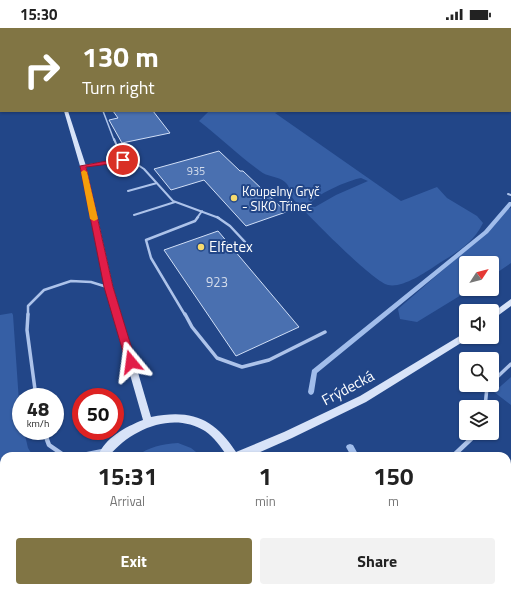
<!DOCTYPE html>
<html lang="en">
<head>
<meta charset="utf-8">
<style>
  :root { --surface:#fff; --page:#f2f2f2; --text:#222; --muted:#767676; --accent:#817544 }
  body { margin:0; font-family:"Titillium Web",sans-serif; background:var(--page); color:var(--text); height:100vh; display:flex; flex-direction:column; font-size:15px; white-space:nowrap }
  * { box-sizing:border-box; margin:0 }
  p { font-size:13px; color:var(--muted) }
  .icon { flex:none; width:22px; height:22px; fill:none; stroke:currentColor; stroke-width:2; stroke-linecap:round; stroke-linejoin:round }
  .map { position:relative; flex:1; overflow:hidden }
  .details { position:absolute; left:0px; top:424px; width:511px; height:140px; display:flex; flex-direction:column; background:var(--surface); border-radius:12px 12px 0 0; box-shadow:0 1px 3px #0004 }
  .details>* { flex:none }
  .top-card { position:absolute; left:0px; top:0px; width:511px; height:84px; box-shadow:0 1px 3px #0004; background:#817544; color:#fff; overflow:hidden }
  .needle { width:26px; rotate:54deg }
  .controls { position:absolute; left:459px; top:228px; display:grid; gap:8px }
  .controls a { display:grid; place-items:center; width:40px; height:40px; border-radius:4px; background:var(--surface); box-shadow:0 1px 3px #0004; font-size:20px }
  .speed { position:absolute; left:12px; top:360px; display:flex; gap:8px; font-size:20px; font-weight:700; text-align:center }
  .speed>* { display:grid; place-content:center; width:52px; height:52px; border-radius:50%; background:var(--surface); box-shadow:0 1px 3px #0004; line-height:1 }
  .speed small { font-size:10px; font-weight:400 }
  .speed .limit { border:6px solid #d22; background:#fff; color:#111 }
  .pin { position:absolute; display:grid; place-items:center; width:34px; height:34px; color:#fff; margin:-17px; border:2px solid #fff; border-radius:50%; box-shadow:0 1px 4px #0007 }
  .me { position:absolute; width:44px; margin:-22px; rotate:344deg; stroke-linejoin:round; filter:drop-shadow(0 0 3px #0008) }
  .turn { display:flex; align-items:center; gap:14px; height:84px; padding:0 16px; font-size:18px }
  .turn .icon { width:52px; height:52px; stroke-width:2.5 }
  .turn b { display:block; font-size:28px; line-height:34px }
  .eta { display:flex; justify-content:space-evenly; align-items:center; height:68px; text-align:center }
  .eta b { font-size:24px; font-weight:700; line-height:28px }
  .cta { display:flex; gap:8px; margin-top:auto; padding:8px 16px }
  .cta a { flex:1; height:46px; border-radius:4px; background:var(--accent); color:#fff; font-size:16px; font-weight:700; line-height:46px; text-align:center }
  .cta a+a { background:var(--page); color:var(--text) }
  .status { display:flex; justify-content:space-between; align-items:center; height:28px; padding:0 20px; background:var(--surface); direction:ltr }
  .status svg { height:11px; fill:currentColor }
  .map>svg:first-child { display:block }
  .green { fill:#365fa5; fill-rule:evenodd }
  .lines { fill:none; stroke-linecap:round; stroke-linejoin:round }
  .stream { fill:#a1bdeb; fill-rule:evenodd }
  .building { fill:#4a70b0; stroke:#d1dff7 }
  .lane-far4 { stroke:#adc3ea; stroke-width:1.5 }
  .lane-far3 { stroke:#adc3ea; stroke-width:2 }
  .lane-far2 { stroke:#adc3ea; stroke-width:2.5 }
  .lane-far1 { stroke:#adc3ea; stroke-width:3.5 }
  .lane { stroke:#adc3ea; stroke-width:4.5 }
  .street { stroke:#adc3ea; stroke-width:2 }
  .secondary { fill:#d8e3f8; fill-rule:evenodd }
  .route { fill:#e11d48; stroke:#92132f }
  .slow { fill:#f59e0b }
  .poi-dot { fill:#f6da6e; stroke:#224688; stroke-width:1.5 }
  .labels { text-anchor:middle; stroke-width:4; stroke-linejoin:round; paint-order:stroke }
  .far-number-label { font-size:11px; fill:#d2dbeb }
  .far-poi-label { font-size:13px; fill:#fff; stroke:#224688; text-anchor:start }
  .number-label { font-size:13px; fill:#d2dbeb }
  .poi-label { font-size:15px; fill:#fff; stroke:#224688; text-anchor:start }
  .street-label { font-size:15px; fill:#fff; stroke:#224688 }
</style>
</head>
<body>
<div class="status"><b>15:30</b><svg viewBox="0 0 49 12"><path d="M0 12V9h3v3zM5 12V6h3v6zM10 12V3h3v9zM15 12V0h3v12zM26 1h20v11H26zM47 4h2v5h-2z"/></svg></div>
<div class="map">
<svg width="511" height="564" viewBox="0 0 511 564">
  <rect width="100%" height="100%" fill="#224688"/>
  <path class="green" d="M357,0H511V46L510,1Z
    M209,83H281L275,85L401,173L437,159L447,170L477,188L483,195C472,217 455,225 435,238C423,246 402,260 388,257C373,254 307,186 294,172C289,166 291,159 285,154C278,148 267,149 260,143C239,128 220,109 199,93ZM361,150L368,153L336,167L315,179L309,178C313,167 349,152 361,150Z
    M511,180V235L492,248V235H466V261H471L417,294L400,291L398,281L482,208L508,181Z
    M12,285L13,287L21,403H24L28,420L33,428H4V480L0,482V287Z
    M511,349V377L494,364Z
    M178,415L191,420L201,428H136C150,419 161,416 178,415Z"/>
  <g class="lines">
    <path class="stream" d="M509,174H511V178L488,205L317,345L314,364L313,366L311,367L309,366L308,364L312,342L484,203Z
      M350,416L353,417L359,428H351L346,419L347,417Z
      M260,560H269L268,564H259Z"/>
  </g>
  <path class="building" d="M113,83H153L170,105L122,115L109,92L118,90Z
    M219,123L240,143H243L286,184L246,198L204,152L171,162L154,141Z
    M218,203L299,299L236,328L164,222Z"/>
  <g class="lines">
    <path class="lane-far4" d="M72,0L92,1
      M102,1L105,0
      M103,83L114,112"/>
    <path class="lane-far3" d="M114,111L123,132
      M83,138L117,133L135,135L144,141L173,173L219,190
      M128,163L157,155
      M508,166L511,167
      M134,187L175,174
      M197,190L202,183"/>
    <path class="lane-far2" d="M217,189L230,198L245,214
      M28,287V278L44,262L71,253L91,254L107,259
      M185,287L151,230L146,212L195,193L198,189"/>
    <path class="lane-far1" d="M28,286L27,302L36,369
      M185,286L192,299L217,330L242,339L269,332L325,304
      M492,354L511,336
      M485,379L487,359L489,357
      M44,403L47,410
      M471,410L477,405"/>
    <path class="lane" d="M46,409L49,417L65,428
      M78,428L103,423
      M453,428L473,409
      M507,552L511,556"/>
    <path class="street" d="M430,0L461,1"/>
    <path class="secondary" d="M40,0H44V1H40Z
      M64,83H68L86,138L113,259L151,389C191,381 214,390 236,424L284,404L360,368L463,306L466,305V309H470L469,310L366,374L292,410L251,428H227C221,419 214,409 205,403C173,383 131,401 109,428H98C105,410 125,399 143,392L105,259L80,138Z
      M511,271V278L492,292V285Z
      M4,517V529L0,530V518Z
      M184,560H196L197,564H185Z"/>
  </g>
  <path class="route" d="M123,130L126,131V134L86,139L113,259L136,334L131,338L126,334L104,259L80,138Z"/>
  <path class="slow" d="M84,142L87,144L98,191L94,193L90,191L81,144Z"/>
  <g class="poi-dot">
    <circle cx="234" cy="170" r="4"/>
    <circle cx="201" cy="219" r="4"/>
  </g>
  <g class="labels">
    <g class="far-number-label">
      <text x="196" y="147">935</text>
    </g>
    <g class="far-poi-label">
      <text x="242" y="168">Koupelny Gryč<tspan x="242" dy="15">- SIKO Třinec</tspan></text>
    </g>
    <g class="number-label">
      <text x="217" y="259">923</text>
    </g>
    <g class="poi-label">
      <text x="209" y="224">Elfetex</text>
    </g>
    <g class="street-label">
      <text transform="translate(348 360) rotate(-28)" y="5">Frýdecká</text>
    </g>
  </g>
</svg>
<div class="controls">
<a><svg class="needle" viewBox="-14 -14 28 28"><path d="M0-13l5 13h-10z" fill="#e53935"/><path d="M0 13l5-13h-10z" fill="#767676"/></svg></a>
<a><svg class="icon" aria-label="sound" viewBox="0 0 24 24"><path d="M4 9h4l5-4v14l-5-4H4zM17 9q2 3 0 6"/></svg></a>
<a><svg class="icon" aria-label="search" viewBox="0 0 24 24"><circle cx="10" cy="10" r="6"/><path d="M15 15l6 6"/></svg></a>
<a><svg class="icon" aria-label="layers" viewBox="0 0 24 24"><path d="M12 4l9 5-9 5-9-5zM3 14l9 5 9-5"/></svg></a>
</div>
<div class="speed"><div>48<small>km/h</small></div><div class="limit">50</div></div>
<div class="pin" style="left:123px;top:132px;background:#d93025"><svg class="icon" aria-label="arrive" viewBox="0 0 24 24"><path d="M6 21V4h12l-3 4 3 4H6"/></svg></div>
<svg class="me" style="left:131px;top:334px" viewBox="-20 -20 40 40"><path d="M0-17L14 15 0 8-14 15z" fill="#e11d48" stroke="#fff" stroke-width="4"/></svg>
<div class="top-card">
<div class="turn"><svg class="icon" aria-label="right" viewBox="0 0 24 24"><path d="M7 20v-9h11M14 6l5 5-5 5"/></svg><div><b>130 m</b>Turn right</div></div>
</div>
<section class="details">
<div class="eta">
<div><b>15:31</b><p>Arrival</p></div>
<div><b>1</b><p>min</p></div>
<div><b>150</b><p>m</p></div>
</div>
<div class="cta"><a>Exit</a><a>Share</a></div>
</section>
</div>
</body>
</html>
